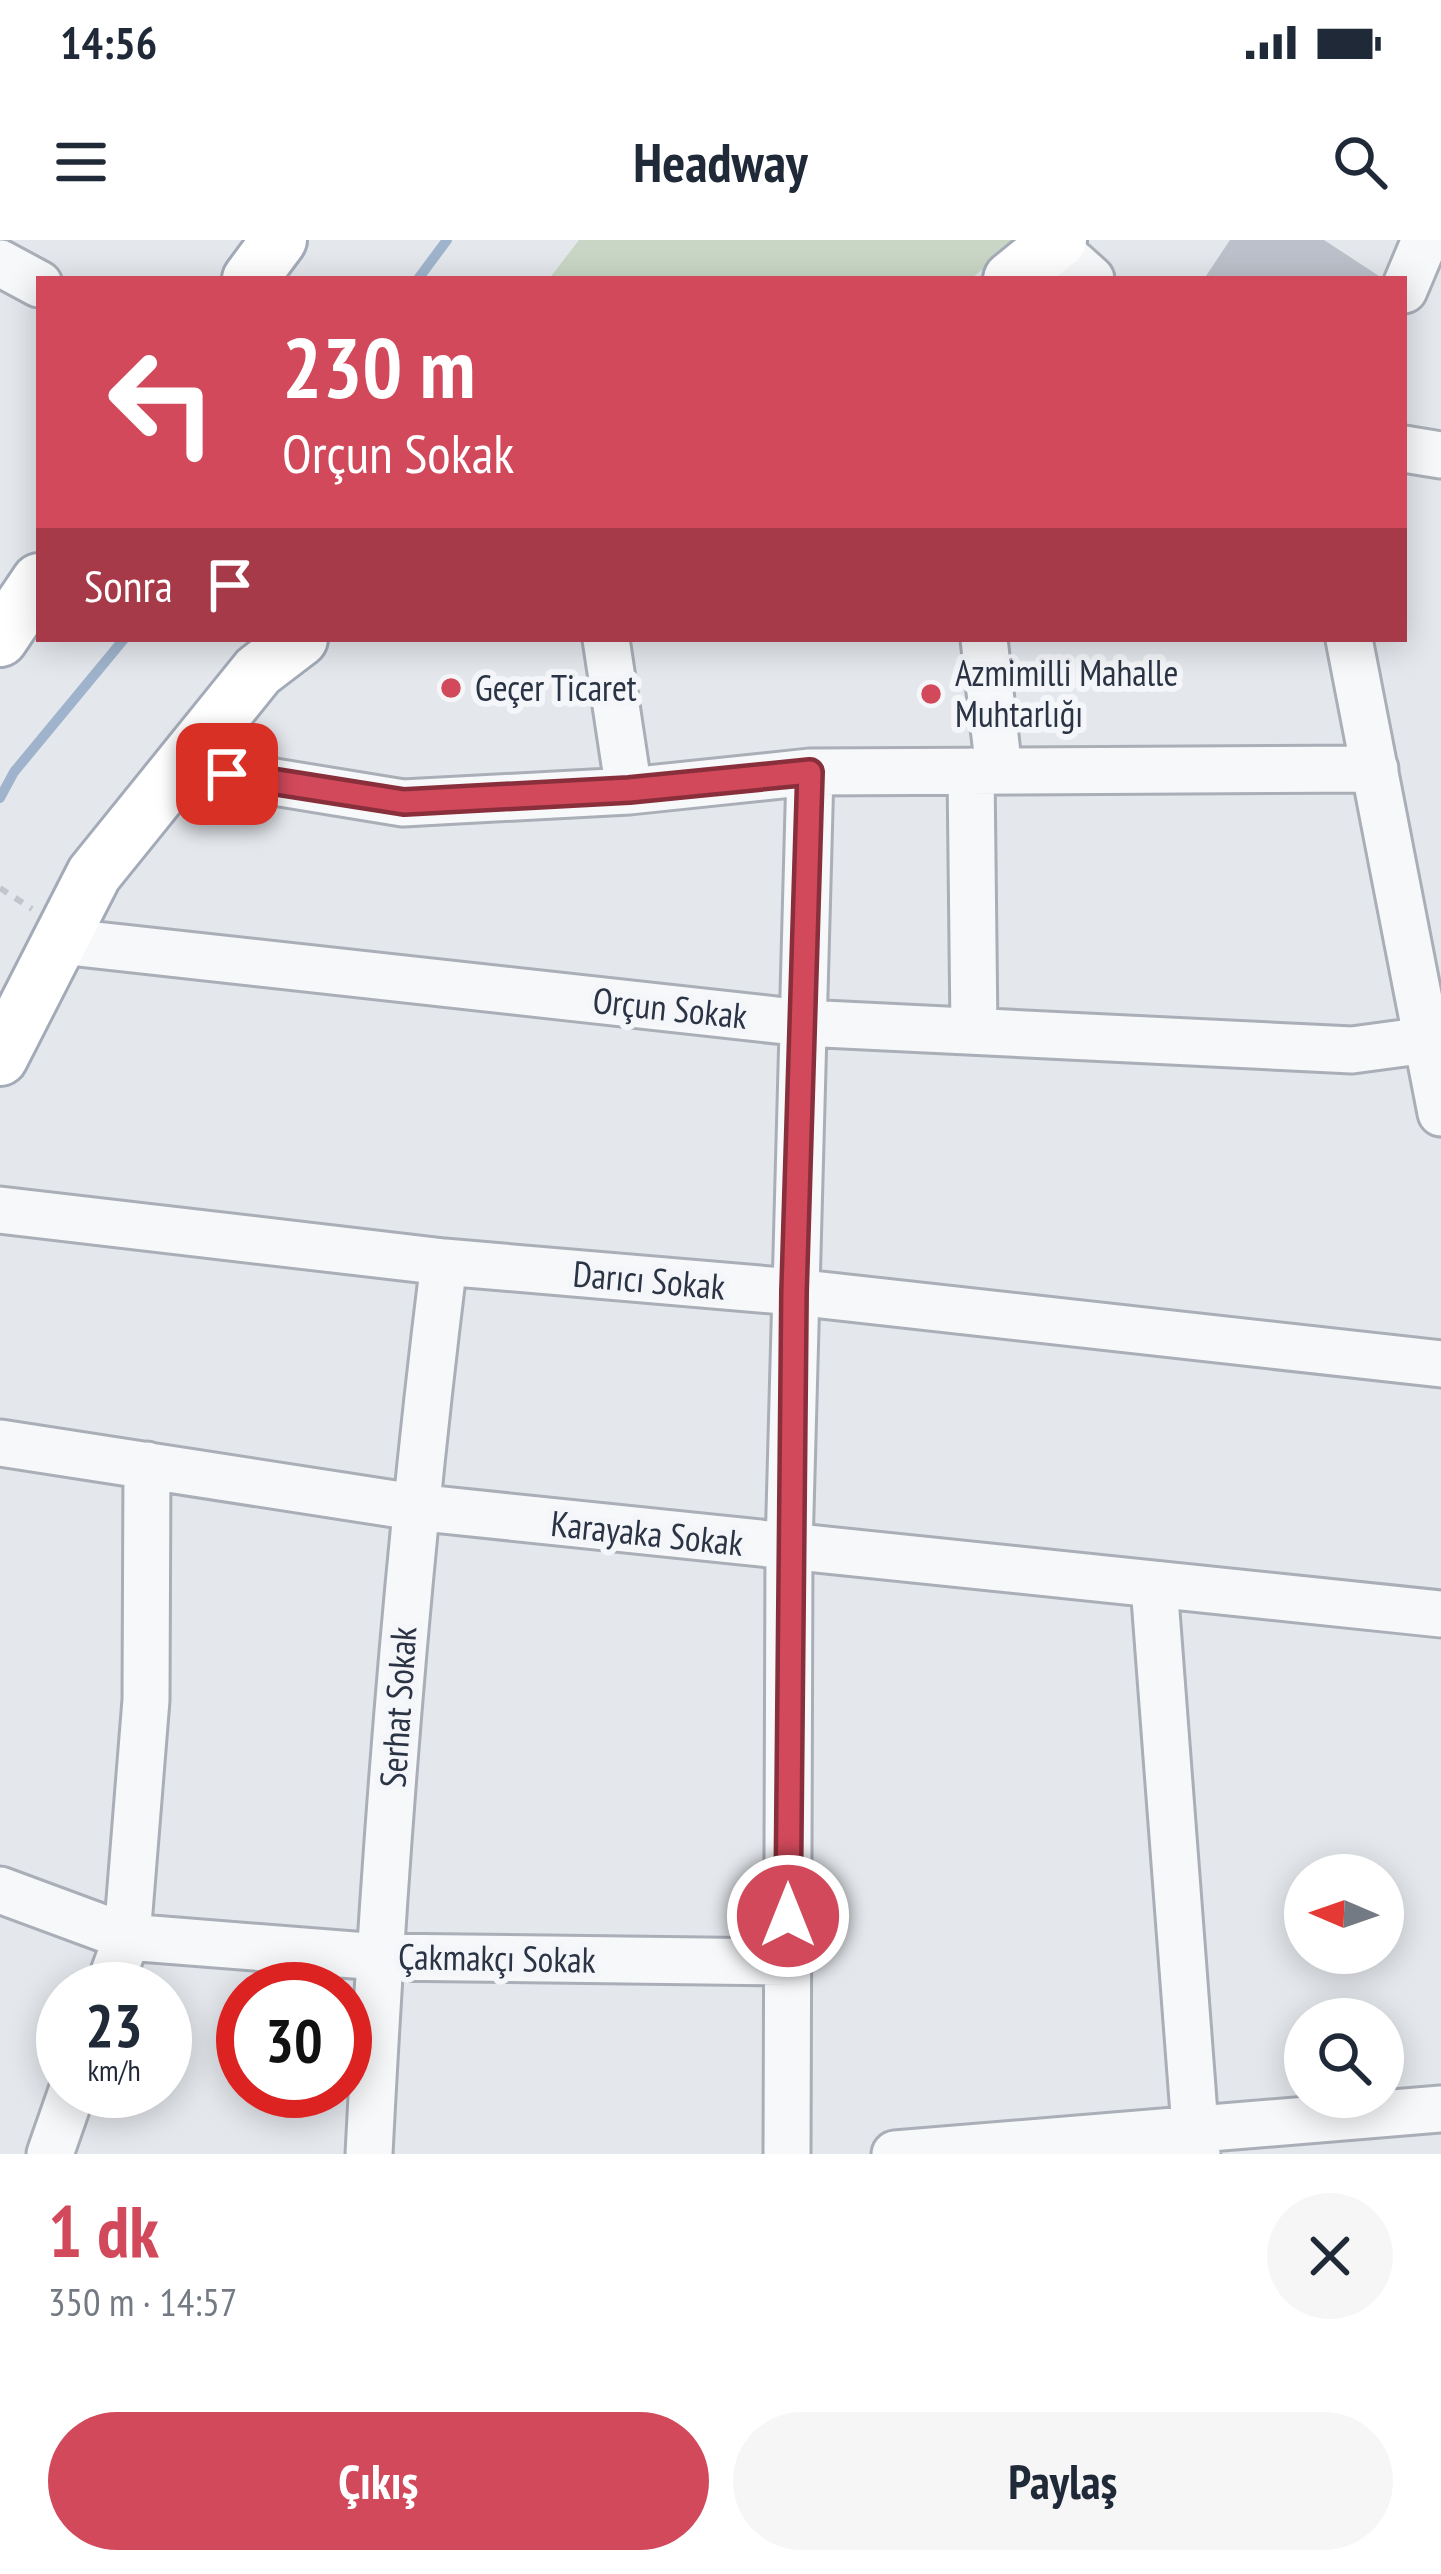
<!DOCTYPE html>
<html lang="tr">
<head>
<meta charset="utf-8">
<style>
  :root { --surface:#fff; --page:#f6f6f7; --text:#1f2937; --muted:#747a83; --accent:#d1495b }
  body { margin:0; font-family:"PT Sans Narrow",sans-serif; background:var(--page); color:var(--text); height:100vh; display:flex; flex-direction:column; font-size:45px; white-space:nowrap }
  * { box-sizing:border-box; margin:0 }
  p { font-size:39px; color:var(--muted) }
  .icon { flex:none; width:66px; height:66px; fill:none; stroke:currentColor; stroke-width:2; stroke-linecap:round; stroke-linejoin:round }
  .map { position:relative; height:1914px; overflow:hidden }
  .sheet { display:flex; flex-direction:column; background:var(--surface); flex:1 }
  .sheet>* { flex:none }
  .banner { position:absolute; left:36px; top:36px; width:1371px; height:366px; border-radius:0px; box-shadow:0 6px 30px #0003; background:#d1495b; color:#fff; overflow:hidden }
  .needle { width:78px; rotate:272deg }
  .controls { position:absolute; left:1284px; top:1614px; display:grid; gap:24px }
  .controls a { display:grid; place-items:center; width:120px; height:120px; border-radius:50%; background:var(--surface); box-shadow:0 6px 30px #0003; font-size:60px }
  .speed { position:absolute; left:36px; top:1722px; display:flex; gap:24px; font-size:60px; font-weight:700; text-align:center }
  .speed>* { display:grid; place-content:center; width:156px; height:156px; border-radius:50%; background:var(--surface); box-shadow:0 6px 30px #0003; line-height:1 }
  .speed small { font-size:30px; font-weight:400 }
  .speed .limit { border:18px solid #d22; background:#fff; color:#111 }
  .pin { position:absolute; display:grid; place-items:center; width:102px; height:102px; color:#fff; margin:-51px; border-radius:24px; box-shadow:0 6px 18px #0006 }
  .me { position:absolute; width:132px; margin:-66px; rotate:0deg; stroke-linejoin:round; filter:drop-shadow(0 0 9px #0008) }
  .turn { display:flex; align-items:center; gap:42px; height:252px; padding:0 48px; font-size:54px }
  .turn .icon { width:156px; height:156px; stroke-width:2.5 }
  .turn b { display:block; font-size:84px; line-height:102px }
  .then { display:flex; align-items:center; height:114px; padding:0 48px; background:#0003; gap:24px; font-size:45px }
  .round { display:grid; place-items:center; flex:none; width:126px; height:126px; border-radius:63px; background:var(--page) }
  .summary { display:flex; align-items:center; justify-content:space-between; height:204px; padding:0 48px }
  h1 { font-size:72px; font-weight:700; line-height:90px; color:var(--accent) }
  .button { display:flex; gap:24px; margin-top:auto; padding:24px 48px }
  .button a { flex:1; height:138px; border-radius:72px; background:var(--accent); color:#fff; font-size:48px; font-weight:700; line-height:138px; text-align:center }
  .button a+a { background:var(--page); color:var(--text) }
  .status { display:flex; justify-content:space-between; align-items:center; height:84px; padding:0 60px; background:var(--surface); direction:ltr }
  .status svg { height:33px; fill:currentColor }
  header { display:flex; justify-content:space-between; align-items:center; height:156px; padding:0 48px; background:var(--surface); font-size:54px; font-weight:700 }
  .map>svg:first-child { display:block }
  .green { fill:#c9d6c5 }
  .lines { fill:none; stroke-linecap:round; stroke-linejoin:round }
  .stream { stroke:#9fb4cc; stroke-width:10 }
  .building { fill:#bbc0ca }
  .minor-casing { stroke:#a9aeb7; stroke-width:51 }
  .major-casing { stroke:#a3abb8; stroke-width:60 }
  .path { stroke:#c2c5cb; stroke-width:6; stroke-dasharray:9 9; stroke-linecap:butt }
  .minor { stroke:#f7f8fa; stroke-width:45 }
  .major { stroke:#fff; stroke-width:54 }
  .route-casing { stroke:#882f3b; stroke-width:30 }
  .route { stroke:#d1495b; stroke-width:21 }
  .poi-dot { fill:#d1495b; stroke:#f4f6f9; stroke-width:4.5 }
  .labels { text-anchor:middle; stroke-width:12; stroke-linejoin:round; paint-order:stroke }
  .poi-label { font-size:36px; fill:#2b3445; stroke:#f4f6f9; text-anchor:start }
  .street-label { font-size:36px; fill:#2b3445; stroke:#f4f6f9 }
</style>
</head>
<body>
<div class="status"><b>14:56</b><svg viewBox="0 0 49 12"><path d="M0 12V9h3v3zM5 12V6h3v6zM10 12V3h3v9zM15 12V0h3v12zM26 1h20v11H26zM47 4h2v5h-2z"/></svg></div>
<header><svg class="icon" aria-label="menu" viewBox="0 0 24 24"><path d="M4 6h16M4 12h16M4 18h16"/></svg>Headway<svg class="icon" aria-label="search" viewBox="0 0 24 24"><circle cx="10" cy="10" r="6"/><path d="M15 15l6 6"/></svg></header>
<div class="map">
<svg width="1441" height="1914" viewBox="0 0 1441 1914">
  <rect width="100%" height="100%" fill="#e4e7ec"/>
  <path class="green" d="M579,0H1021L970,39H549Z"/>
  <g class="lines">
    <path class="stream" d="M418,39L447,0
      M0,558L14,532L124,399"/>
  </g>
  <path class="building" d="M1230,0H1324L1379,36L1377,39H1204Z"/>
  <g class="lines">
    <defs>
      <path id="minor" d="M1054,6L1091,39
        M0,23L39,44
        M1404,50L1425,0
        M1404,209L1441,215
        M606,399L629,551
        M984,399L999,531
        M1349,399L1441,873
        M183,527L403,563L629,551L810,532L1375,529
        M971,531L974,791
        M60,701L803,783L1352,810L1441,798
        M0,970L444,1022L794,1052L1441,1124
        M0,1203L414,1267L1441,1374
        M1154,1345L1197,1914
        M0,1650L127,1697L379,1717L788,1722
        M108,1749L127,1697L146,1460L147,1225
        M50,1914L72,1851
        M369,1914C384,1616 407,1318 444,1022
        M787,1914L789,1309L810,532
        M895,1914L1441,1869"/>
      <path id="major" d="M250,39L279,0
        M1011,39L1059,0
        M0,399L39,341
        M0,818L94,634L258,431L300,399"/>
    </defs>
    <use href="#minor" class="minor-casing"/>
    <use href="#major" class="major-casing"/>
    <path class="path" d="M0,648L32,669"/>
    <use href="#minor" class="minor"/>
    <use href="#major" class="major"/>
  </g>
  <g class="lines">
    <defs>
      <path id="route" d="M227,534L404,562L629,550L810,532L794,1052L788,1676"/>
    </defs>
    <use href="#route" class="route-casing"/>
    <use href="#route" class="route"/>
  </g>
  <g class="poi-dot">
    <circle cx="451" cy="448" r="12"/>
    <circle cx="931" cy="454" r="12"/>
  </g>
  <g class="labels">
    <g class="poi-label">
      <text x="955" y="446">Azmimilli Mahalle<tspan x="955" dy="41">Muhtarlığı</tspan></text>
      <text x="475" y="461">Geçer Ticaret</text>
    </g>
    <g class="street-label">
      <text transform="translate(670 768) rotate(6)" y="13">Orçun Sokak</text>
      <text transform="translate(649 1040) rotate(5)" y="13">Darıcı Sokak</text>
      <text transform="translate(647 1293) rotate(6)" y="13">Karayaka Sokak</text>
      <text transform="translate(398 1467) rotate(-86)" y="13">Serhat Sokak</text>
      <text transform="translate(497 1718) rotate(1)" y="13">Çakmakçı Sokak</text>
    </g>
  </g>
</svg>
<div class="controls">
<a><svg class="needle" viewBox="-14 -14 28 28"><path d="M0-13l5 13h-10z" fill="#e53935"/><path d="M0 13l5-13h-10z" fill="#747a83"/></svg></a>
<a><svg class="icon" aria-label="search" viewBox="0 0 24 24"><circle cx="10" cy="10" r="6"/><path d="M15 15l6 6"/></svg></a>
</div>
<div class="speed"><div>23<small>km/h</small></div><div class="limit">30</div></div>
<div class="pin" style="left:227px;top:534px;background:#d93025"><svg class="icon" aria-label="arrive" viewBox="0 0 24 24"><path d="M6 21V4h12l-3 4 3 4H6"/></svg></div>
<svg class="me" style="left:788px;top:1676px" viewBox="-20 -20 40 40"><circle r="17" fill="#d1495b" stroke="#fff" stroke-width="3"/><path d="M0-11L8 9 0 5-8 9z" fill="#fff"/></svg>
<div class="banner">
<div class="turn"><svg class="icon" aria-label="left" viewBox="0 0 24 24"><path d="M17 20v-9H6M10 6l-5 5 5 5"/></svg><div><b>230 m</b>Orçun Sokak</div></div>
<div class="then">Sonra<svg class="icon" aria-label="arrive" viewBox="0 0 24 24"><path d="M6 21V4h12l-3 4 3 4H6"/></svg></div>
</div>
</div>
<section class="sheet">
<div class="summary"><div><h1>1 dk</h1><p>350 m · 14:57</p></div><a class="round"><svg class="icon" aria-label="close" viewBox="0 0 24 24"><path d="M6 6l12 12M18 6L6 18"/></svg></a></div>
<div class="button"><a>Çıkış</a><a>Paylaş</a></div>
</section>
</body>
</html>
